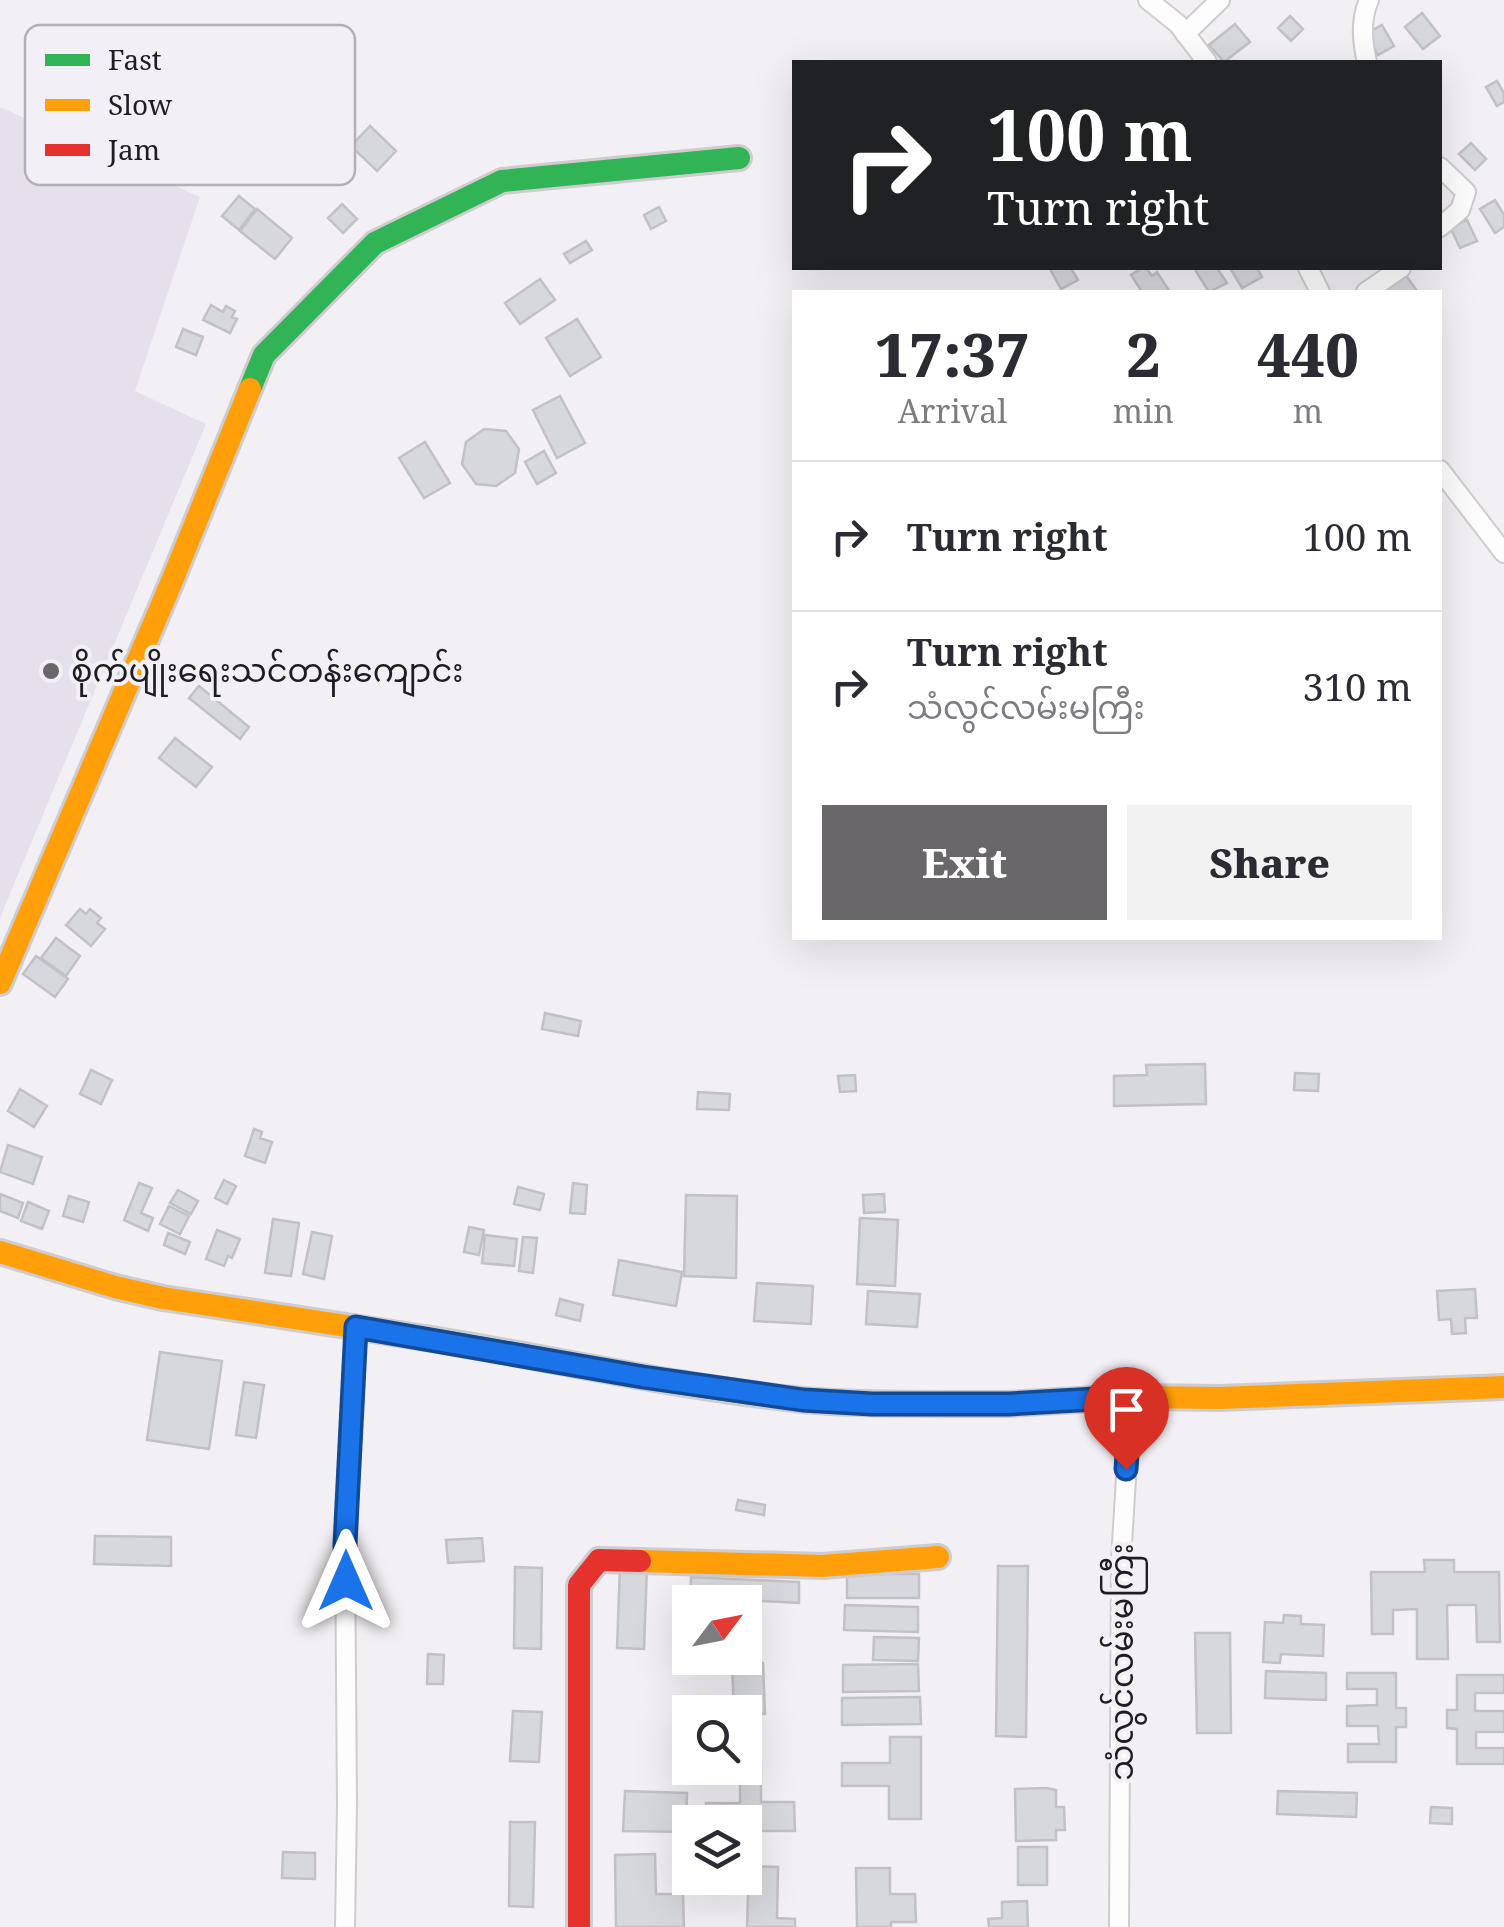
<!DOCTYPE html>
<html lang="en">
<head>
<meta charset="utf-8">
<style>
  :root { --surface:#fff; --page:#f2f2f3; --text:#2b2b33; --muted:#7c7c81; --line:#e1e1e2; --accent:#69676a }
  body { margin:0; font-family:"Noto Serif","Noto Sans Myanmar",serif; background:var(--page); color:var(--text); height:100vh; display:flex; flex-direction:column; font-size:38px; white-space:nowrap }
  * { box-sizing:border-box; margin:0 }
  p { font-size:32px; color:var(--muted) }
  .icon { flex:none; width:55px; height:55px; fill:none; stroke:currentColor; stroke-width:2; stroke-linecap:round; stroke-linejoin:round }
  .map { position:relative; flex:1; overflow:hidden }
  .drawer { position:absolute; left:792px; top:290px; width:650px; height:650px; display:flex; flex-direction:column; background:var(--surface); border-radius:0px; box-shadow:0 10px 40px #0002 }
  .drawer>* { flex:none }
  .guide { position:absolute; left:792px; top:60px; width:650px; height:210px; border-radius:0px; box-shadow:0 10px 40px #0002; background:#202124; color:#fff; overflow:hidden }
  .needle { width:65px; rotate:58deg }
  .fabs { position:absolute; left:672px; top:1585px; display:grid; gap:20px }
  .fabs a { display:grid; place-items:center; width:90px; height:90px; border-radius:0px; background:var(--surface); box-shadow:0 10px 40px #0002; font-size:50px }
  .pin { position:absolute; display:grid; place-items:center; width:85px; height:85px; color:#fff; margin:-102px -42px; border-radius:50% 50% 50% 0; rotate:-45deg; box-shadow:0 0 10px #0007 }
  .pin .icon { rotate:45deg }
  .me { position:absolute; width:110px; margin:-55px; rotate:0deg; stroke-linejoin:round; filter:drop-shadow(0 0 8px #0008) }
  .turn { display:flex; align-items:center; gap:35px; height:210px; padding:0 30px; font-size:45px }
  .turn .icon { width:130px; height:130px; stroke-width:2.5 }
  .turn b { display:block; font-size:70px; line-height:85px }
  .eta { display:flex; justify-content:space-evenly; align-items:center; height:170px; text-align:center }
  .eta b { font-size:60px; font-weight:800; line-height:70px }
  .action { display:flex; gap:20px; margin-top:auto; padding:20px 30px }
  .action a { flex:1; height:115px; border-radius:0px; background:var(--accent); color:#fff; font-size:40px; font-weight:800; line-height:115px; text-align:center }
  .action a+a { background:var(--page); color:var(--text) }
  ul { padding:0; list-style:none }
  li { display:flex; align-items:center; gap:30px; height:150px; padding:0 30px; border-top:2px solid var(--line) }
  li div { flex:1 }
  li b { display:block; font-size:38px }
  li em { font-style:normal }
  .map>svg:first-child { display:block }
  .built { fill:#e6e0ea }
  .building { fill:#d7d7de; stroke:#c2c1c5; stroke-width:2.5 }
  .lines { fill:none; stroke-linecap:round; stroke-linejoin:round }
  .street-casing { stroke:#cfccd0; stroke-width:22 }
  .fast-casing { stroke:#cfccd0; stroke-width:28 }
  .slow-casing { stroke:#cfccd0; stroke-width:28 }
  .jam-casing { stroke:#cfccd0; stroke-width:28 }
  .street { stroke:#fdfdfe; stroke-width:18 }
  .fast { stroke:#30b455; stroke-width:22 }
  .slow { stroke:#ff9f0a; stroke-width:22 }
  .jam { stroke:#e5322d; stroke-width:22 }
  .route-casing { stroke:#114b97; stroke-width:25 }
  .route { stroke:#1a73e8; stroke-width:18 }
  .poi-dot { fill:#69676a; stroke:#f3eff6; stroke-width:4 }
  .labels { text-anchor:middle; stroke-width:8; stroke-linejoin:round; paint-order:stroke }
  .poi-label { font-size:32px; fill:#1e1d1f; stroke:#f3eff6; text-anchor:start }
  .street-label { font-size:32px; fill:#1e1d1f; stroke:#f3eff6 }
  .key { fill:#f3eff6; stroke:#b3b0b6; stroke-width:2.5 }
  .key-label { font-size:28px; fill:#1e1d1f }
</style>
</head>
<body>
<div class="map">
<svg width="1504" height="1927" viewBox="0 0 1504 1927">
  <rect width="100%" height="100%" fill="#f3f0f5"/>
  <path class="built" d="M0,107L200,197L135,391L206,424L0,918Z"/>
  <path class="building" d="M1422,13L1440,36L1423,49L1405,27Z
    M1290,16L1303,29L1291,41L1278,28Z
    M1235,24L1250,42L1224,62L1209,45Z
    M1382,25L1394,46L1378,55L1366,34Z
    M1497,81L1504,93V102L1497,106L1486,87Z
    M370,126L396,151L377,171L351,146Z
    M1471,143L1486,159L1475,170L1459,154Z
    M239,196L255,209L239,230L222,216Z
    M1495,200L1504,215V227L1495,233L1480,209Z
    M342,204L357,219L343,233L328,218Z
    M659,207L666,221L651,229L644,215Z
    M257,209L292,238L275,259L240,231Z
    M1467,220L1477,241L1460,248L1450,227Z
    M586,241L592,250L570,263L564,254Z
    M1052,268H1071L1078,280L1061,289L1050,269Z
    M1142,268H1146L1152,276L1157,272L1170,292H1142L1131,275Z
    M1194,268H1217L1227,283L1209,292Z
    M1230,268H1257L1262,277L1242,288Z
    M1404,273L1418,292H1380Z
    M540,279L555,300L520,324L505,303Z
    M211,305L223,312L226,306L235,311L232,317L237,319L230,333L203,320Z
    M577,319L601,357L570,376L546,338Z
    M183,329L203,337L196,355L176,347Z
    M560,396L585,443L557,458L533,410Z
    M484,429L506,431L519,449L515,473L496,486L476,484L462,464L466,442Z
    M425,442L450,483L424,498L399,458Z
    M544,451L556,473L537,484L525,462Z
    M199,686L249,727L240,739L189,698Z
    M175,738L212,767L196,787L159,758Z
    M80,909L86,914L90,909L101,918L97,923L105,929L91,946L66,925Z
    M56,938L80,956L66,976L41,958Z
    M36,956L68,979L55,997L23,974Z
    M545,1013L581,1021L578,1036L542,1029Z
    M1205,1064L1206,1104L1114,1106V1076L1147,1075L1146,1065Z
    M91,1070L112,1080L101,1104L80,1094Z
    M1295,1073L1319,1074L1318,1091L1294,1090Z
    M855,1075L856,1091L840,1092L838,1076Z
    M20,1089L47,1106L34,1127L8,1111Z
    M698,1092L730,1094L729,1110L697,1109Z
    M254,1129L262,1132L260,1138L272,1142L265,1163L245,1156Z
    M8,1145L42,1157L33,1184L0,1172Z
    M224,1180L236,1186L227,1204L215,1198Z
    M139,1183L152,1188L141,1213L153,1218L148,1231L124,1220Z
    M573,1183L587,1185L585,1214L570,1213Z
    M518,1187L544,1194L540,1210L514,1204Z
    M178,1190L198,1201L191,1214L170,1203Z
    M0,1194L23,1203L18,1218L0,1211Z
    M884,1194L885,1212L864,1213L863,1195Z
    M686,1195L737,1196L736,1278L684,1276Z
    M69,1196L89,1202L83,1222L63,1216Z
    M28,1202L49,1211L42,1229L21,1221Z
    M169,1206L189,1216L180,1234L160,1224Z
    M860,1218L898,1220L895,1286L857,1284Z
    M273,1219L299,1223L291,1276L265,1273Z
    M469,1227L484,1230L479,1255L464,1252Z
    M217,1230L240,1239L232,1258L228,1256L224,1266L206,1259Z
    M312,1232L332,1236L324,1279L303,1274Z
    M168,1233L190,1242L185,1254L164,1245Z
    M485,1235L517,1239L514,1266L482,1263Z
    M523,1237L537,1238L533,1273L519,1271Z
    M619,1260L682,1272L676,1306L613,1295Z
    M757,1283L813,1286L811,1324L754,1321Z
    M1475,1289L1477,1318H1465L1466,1333L1452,1334L1451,1319L1439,1320L1437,1291Z
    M868,1291L920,1294L917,1327L866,1324Z
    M560,1299L583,1305L580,1321L556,1315Z
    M160,1352L222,1361L209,1449L147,1440Z
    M244,1382L264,1385L256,1438L236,1435Z
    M738,1500L765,1505L764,1515L736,1510Z
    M95,1536L171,1537V1566L94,1564Z
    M482,1538L484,1561L448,1563L446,1540Z
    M1424,1560H1454V1572H1499L1500,1642H1477L1476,1605H1447L1448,1659H1417V1609L1393,1610V1634H1372L1371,1572H1425Z
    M620,1566L647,1567L644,1649L617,1648Z
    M998,1566H1028L1026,1737L996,1736Z
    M515,1567L542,1568L541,1649L514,1648Z
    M847,1574H919V1598H847Z
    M691,1577L799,1582V1603L760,1601L759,1644H745V1602H690V1606Z
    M845,1605L918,1607V1632L844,1630Z
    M1284,1615L1301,1616V1624L1324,1625L1323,1656L1281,1654L1280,1663L1263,1662L1265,1622L1283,1623Z
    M1195,1633H1230L1231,1733H1197Z
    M874,1637L919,1638L918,1661L873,1660Z
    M428,1654L444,1655L443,1684H427Z
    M732,1663H763L765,1714L734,1712Z
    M918,1664L919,1691L843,1692V1665Z
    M1266,1671L1326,1673V1700L1265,1698Z
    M1347,1673H1396V1708H1406V1727H1396V1762H1348V1744H1379L1378,1726H1347V1706L1377,1705V1689H1347Z
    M1457,1675H1504V1693H1475V1711H1504V1732H1476V1748H1504V1764H1457V1729L1447,1728V1710H1457Z
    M920,1697L921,1724L842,1725V1698Z
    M513,1711L542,1712L539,1762L510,1761Z
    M890,1737H921V1819H889V1786H842V1763H890Z
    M740,1768H761V1802H794L795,1831H745V1822H706V1803H740Z
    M1046,1788L1056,1790V1807H1064L1065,1830H1056V1840L1016,1841L1015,1789Z
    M625,1791L687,1793L686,1832L623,1831Z
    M1278,1791L1357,1793L1356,1817L1277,1814Z
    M1431,1807L1452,1808V1824L1430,1823Z
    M510,1822H535L533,1907L509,1906Z
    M1018,1847H1047V1885H1018Z
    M283,1852L315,1853V1879L282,1878Z
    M655,1854L656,1894H683L684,1927H616L615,1855Z
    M749,1866L778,1867L777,1918L795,1919V1927H747Z
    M856,1868H890V1894H915L916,1922H891V1927H857Z
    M1027,1901L1028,1927H989L988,1919L1002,1918V1902Z"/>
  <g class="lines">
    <defs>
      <path id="street" d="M1148,0L1178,24L1207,62
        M1185,34L1220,0
        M1367,62C1362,41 1360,20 1369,0
        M1440,167L1466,192L1460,210L1440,227
        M1308,268L1320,292
        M1366,292L1401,268
        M1440,470L1504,553
        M345,1927L347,1805L345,1544L356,1327
        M1119,1927L1121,1560L1131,1397"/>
      <path id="fast" d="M250,389L264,355L375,243L502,181L739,158
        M425,1338C551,1358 676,1387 803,1400C853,1405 905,1403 956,1404"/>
      <path id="slow" d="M0,983L172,581L250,389
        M0,1252L115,1287L163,1298L425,1338
        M956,1404H1009L1131,1397L1220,1398L1504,1387
        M640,1561L822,1566L938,1557"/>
      <path id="jam" d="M579,1927V1585L599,1560L640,1561"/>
    </defs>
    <use href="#street" class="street-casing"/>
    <use href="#fast" class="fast-casing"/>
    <use href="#slow" class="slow-casing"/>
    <use href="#jam" class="jam-casing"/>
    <use href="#street" class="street"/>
    <use href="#fast" class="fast"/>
    <use href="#slow" class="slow"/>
    <use href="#jam" class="jam"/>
  </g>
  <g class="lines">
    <defs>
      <path id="route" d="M346,1581L345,1544L356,1327L643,1377L803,1400L872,1404H1009L1131,1397L1126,1469"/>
    </defs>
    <use href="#route" class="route-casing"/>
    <use href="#route" class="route"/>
  </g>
  <circle class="poi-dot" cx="51" cy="671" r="10"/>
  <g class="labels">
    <g class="poi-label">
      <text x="71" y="682">စိုက်ပျိုးရေးသင်တန်းကျောင်း</text>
    </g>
    <g class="street-label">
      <text transform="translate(1122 1662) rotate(-90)" y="11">သံလွင်လမ်းမကြီး</text>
    </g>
  </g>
  <rect x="25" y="25" width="330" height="160" rx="15" class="key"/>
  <rect x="45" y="54" width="45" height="12" fill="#30b455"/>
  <rect x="45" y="99" width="45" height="12" fill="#ff9f0a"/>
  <rect x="45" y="144" width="45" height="12" fill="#e5322d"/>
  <g class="key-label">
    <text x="108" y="70">Fast</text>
    <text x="108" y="115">Slow</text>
    <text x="108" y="160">Jam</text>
  </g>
</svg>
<div class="fabs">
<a><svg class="needle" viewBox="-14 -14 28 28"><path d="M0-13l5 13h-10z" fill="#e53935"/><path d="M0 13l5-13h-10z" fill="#7c7c81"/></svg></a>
<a><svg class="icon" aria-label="search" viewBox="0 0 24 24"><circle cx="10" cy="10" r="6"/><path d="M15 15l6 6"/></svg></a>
<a><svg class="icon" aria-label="layers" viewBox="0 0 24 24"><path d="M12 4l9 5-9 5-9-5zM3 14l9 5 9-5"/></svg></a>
</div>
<div class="pin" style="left:1126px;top:1469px;background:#d93025"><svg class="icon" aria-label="arrive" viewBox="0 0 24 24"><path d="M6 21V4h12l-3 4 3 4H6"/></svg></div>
<svg class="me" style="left:346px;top:1581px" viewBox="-20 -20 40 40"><path d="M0-17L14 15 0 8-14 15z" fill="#1a73e8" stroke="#fff" stroke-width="4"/></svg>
<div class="guide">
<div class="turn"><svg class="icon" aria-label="right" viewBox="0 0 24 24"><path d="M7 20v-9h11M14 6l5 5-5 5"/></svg><div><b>100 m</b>Turn right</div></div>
</div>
<section class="drawer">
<div class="eta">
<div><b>17:37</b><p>Arrival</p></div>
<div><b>2</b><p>min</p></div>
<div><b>440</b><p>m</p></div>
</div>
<ul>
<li><svg class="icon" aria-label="right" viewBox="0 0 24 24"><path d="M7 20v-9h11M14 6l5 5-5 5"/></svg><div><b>Turn right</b></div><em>100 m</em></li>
<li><svg class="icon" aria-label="right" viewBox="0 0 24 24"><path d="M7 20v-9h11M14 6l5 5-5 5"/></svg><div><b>Turn right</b><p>သံလွင်လမ်းမကြီး</p></div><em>310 m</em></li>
</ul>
<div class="action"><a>Exit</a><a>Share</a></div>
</section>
</div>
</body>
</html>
